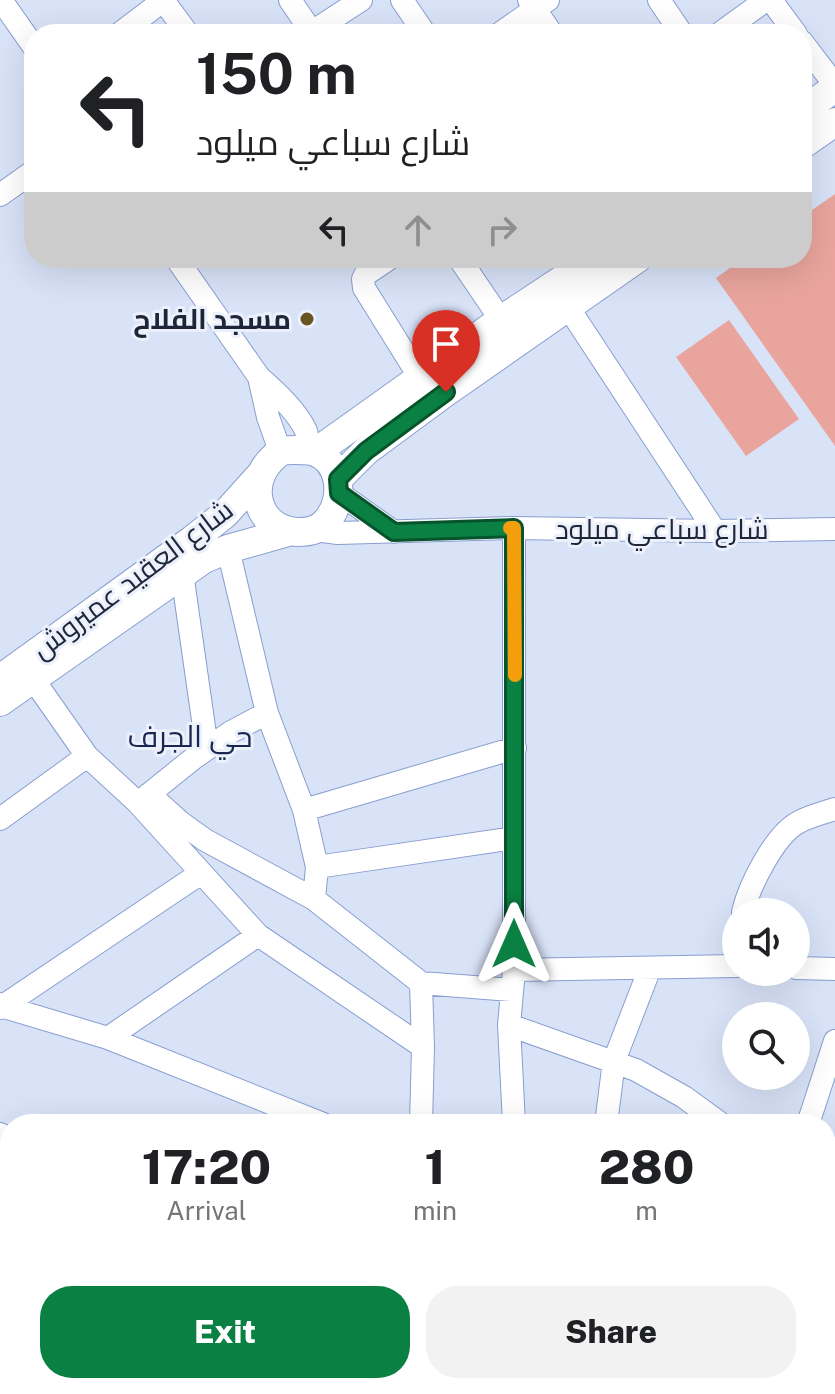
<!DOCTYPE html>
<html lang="en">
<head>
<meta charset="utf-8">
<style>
  :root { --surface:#fff; --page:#f2f2f2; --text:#202124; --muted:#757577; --accent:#0b8043 }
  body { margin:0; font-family:"Public Sans",Cairo,sans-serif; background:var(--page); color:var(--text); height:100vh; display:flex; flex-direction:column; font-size:30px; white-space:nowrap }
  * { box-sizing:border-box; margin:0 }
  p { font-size:26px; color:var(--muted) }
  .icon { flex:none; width:44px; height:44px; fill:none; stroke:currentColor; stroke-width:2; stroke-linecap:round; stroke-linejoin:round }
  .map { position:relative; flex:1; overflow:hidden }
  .sheet { position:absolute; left:0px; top:1114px; width:836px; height:280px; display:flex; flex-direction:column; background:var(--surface); border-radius:32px 32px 0 0; box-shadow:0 8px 32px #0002 }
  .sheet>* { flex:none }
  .guide { position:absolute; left:24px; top:24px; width:788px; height:244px; border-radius:32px; box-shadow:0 8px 32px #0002; background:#fff; color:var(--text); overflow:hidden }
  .tools { position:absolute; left:722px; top:898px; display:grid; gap:16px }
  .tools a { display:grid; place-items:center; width:88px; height:88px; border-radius:50%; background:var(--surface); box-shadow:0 8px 32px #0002; font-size:40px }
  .pin { position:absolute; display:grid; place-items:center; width:68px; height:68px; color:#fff; margin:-82px -34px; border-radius:50% 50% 50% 0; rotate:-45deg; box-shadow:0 0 8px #0007 }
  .pin .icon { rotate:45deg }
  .me { position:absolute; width:88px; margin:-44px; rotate:0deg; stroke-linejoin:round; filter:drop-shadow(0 0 6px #0008) }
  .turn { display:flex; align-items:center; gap:28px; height:168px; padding:0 40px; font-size:36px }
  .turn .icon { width:104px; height:104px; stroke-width:2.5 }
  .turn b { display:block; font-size:56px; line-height:68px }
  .lanes { display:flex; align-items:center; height:76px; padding:0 40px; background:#0003; justify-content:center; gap:40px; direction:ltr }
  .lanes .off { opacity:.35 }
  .eta { display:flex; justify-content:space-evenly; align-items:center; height:136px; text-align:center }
  .eta b { font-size:48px; font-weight:800; line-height:56px }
  .button { display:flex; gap:16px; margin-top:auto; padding:16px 40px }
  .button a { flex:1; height:92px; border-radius:32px; background:var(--accent); color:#fff; font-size:32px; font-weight:800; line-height:92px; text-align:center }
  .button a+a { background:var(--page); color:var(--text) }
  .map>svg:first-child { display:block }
  .green { fill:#e9a59d }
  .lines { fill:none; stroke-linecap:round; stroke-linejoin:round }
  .minor-casing { stroke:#889ed0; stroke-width:24 }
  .major-casing { stroke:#889ed0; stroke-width:30 }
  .minor { stroke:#fff; stroke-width:22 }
  .major { stroke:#fff; stroke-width:28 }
  .route-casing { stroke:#07532c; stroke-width:20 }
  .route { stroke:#0b8043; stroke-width:14 }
  .slow { stroke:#f59e0b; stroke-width:14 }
  .poi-dot { fill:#695423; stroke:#ebf0fb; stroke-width:3 }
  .labels { text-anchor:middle; stroke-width:6; stroke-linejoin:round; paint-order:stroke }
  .poi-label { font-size:28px; font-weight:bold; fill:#1d2539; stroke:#ebf0fb; text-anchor:end }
  .street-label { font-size:28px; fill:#1d2539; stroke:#ebf0fb }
  .neighbourhood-label { font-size:30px; fill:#192851; stroke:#ebf0fb }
</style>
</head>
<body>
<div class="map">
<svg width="835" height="1394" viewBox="0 0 835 1394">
  <rect width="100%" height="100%" fill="#d9e3f8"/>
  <path class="green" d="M835,194V446L716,278L744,258H802V217Z
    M729,320L799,419L746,456L676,357Z"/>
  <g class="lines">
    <defs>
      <path id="minor" d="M1,0L34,47
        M163,0L188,34
        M290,0L313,34
        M402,0L425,34
        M529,0L552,34
        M659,0L682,34
        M771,0L796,34
        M119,34L164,0
        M309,34L361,0
        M499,34L548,0
        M719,34L766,0
        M802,42L835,85
        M0,195L34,171
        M176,258L259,377C275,391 297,411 306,431C308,437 308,444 308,450
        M390,258L365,275L363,279L364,288L420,378
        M459,258L501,320
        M568,307L715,531
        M259,377L268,417L280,451
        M339,493L394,532
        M514,528V970L509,1025L514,1124
        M315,530L338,533L514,528L715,531L835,529
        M228,549L267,713L304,810L317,867L314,899
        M182,573L207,748
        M33,679L87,756L138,803L258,935L423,1047
        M149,794L180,822L205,840L314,899L421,983L512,990
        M138,803L194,758L231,732L267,713
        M304,810L515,748
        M0,819L87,756
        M317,867L514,838
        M743,912C749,886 775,834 799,822C810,816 823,813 835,809
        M796,968L835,969
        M514,970L736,966
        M0,1004L1,1006L108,1038L323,1124
        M0,1008L201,873
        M509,1025L636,1070L684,1097L721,1124
        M108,1038L258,935
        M421,1124L423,1047L421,983
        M606,1124L614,1061L650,968
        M808,1124L835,1041
        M0,1134L10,1139
        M0,1172L10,1177
        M826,1174L835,1175
        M0,1361L10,1375
        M17,1384L24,1394
        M460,1384L482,1394
        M551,1384L572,1394
        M795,1384V1394
        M64,1394L76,1384
        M195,1394L209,1384
        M360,1394L371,1384"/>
      <path id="major" d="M802,111L835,88
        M802,145L835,122
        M294,450C300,450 307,450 312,451C341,459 345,497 329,518C320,530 311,532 297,532C258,530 245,485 272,459C274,457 279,452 282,451C285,450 290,450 294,450Z
        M316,452L501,320L595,258
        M338,479L366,451L446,392L638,258
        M0,679L192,540L225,514L261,474
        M0,702L204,559L228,549L291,531"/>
    </defs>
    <use href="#minor" class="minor-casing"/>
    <use href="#major" class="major-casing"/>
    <use href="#minor" class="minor"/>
    <use href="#major" class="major"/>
  </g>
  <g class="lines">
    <defs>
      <path id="route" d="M446,392L366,451L338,479L339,493L394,532L514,528V944"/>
    </defs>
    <use href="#route" class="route-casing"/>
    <use href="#route" class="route"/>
    <path class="slow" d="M510,528H514L515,675"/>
  </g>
  <circle class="poi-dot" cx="307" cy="319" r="8"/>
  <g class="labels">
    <g class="poi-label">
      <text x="291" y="329">مسجد الفلاح</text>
    </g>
    <g class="street-label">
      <text x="662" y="539">شارع سباعي ميلود</text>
      <text transform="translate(132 579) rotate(-37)" y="10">شارع العقيد عميروش</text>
    </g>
    <g class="neighbourhood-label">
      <text x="190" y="747">حي الجرف</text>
    </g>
  </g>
</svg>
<div class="tools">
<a><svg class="icon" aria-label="sound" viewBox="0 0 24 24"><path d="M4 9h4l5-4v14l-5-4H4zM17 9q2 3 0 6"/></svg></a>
<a><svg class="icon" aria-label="search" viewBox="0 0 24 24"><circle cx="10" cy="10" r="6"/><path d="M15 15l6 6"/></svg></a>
</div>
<div class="pin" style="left:446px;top:392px;background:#d93025"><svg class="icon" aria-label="arrive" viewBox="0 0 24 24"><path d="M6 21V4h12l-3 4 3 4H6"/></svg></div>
<svg class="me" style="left:514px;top:944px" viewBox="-20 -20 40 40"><path d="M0-17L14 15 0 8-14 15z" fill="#0b8043" stroke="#fff" stroke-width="4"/></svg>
<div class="guide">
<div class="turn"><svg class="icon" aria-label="left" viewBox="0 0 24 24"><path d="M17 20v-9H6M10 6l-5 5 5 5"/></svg><div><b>150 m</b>شارع سباعي ميلود</div></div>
<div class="lanes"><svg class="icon" aria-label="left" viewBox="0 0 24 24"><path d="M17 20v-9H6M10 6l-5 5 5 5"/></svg><svg class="icon off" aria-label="ahead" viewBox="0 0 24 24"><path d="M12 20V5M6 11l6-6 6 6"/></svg><svg class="icon off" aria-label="right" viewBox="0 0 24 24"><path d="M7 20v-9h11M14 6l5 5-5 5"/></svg></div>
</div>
<section class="sheet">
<div class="eta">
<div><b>17:20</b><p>Arrival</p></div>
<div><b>1</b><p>min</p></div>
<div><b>280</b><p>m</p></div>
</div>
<div class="button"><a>Exit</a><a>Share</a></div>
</section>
</div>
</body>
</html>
